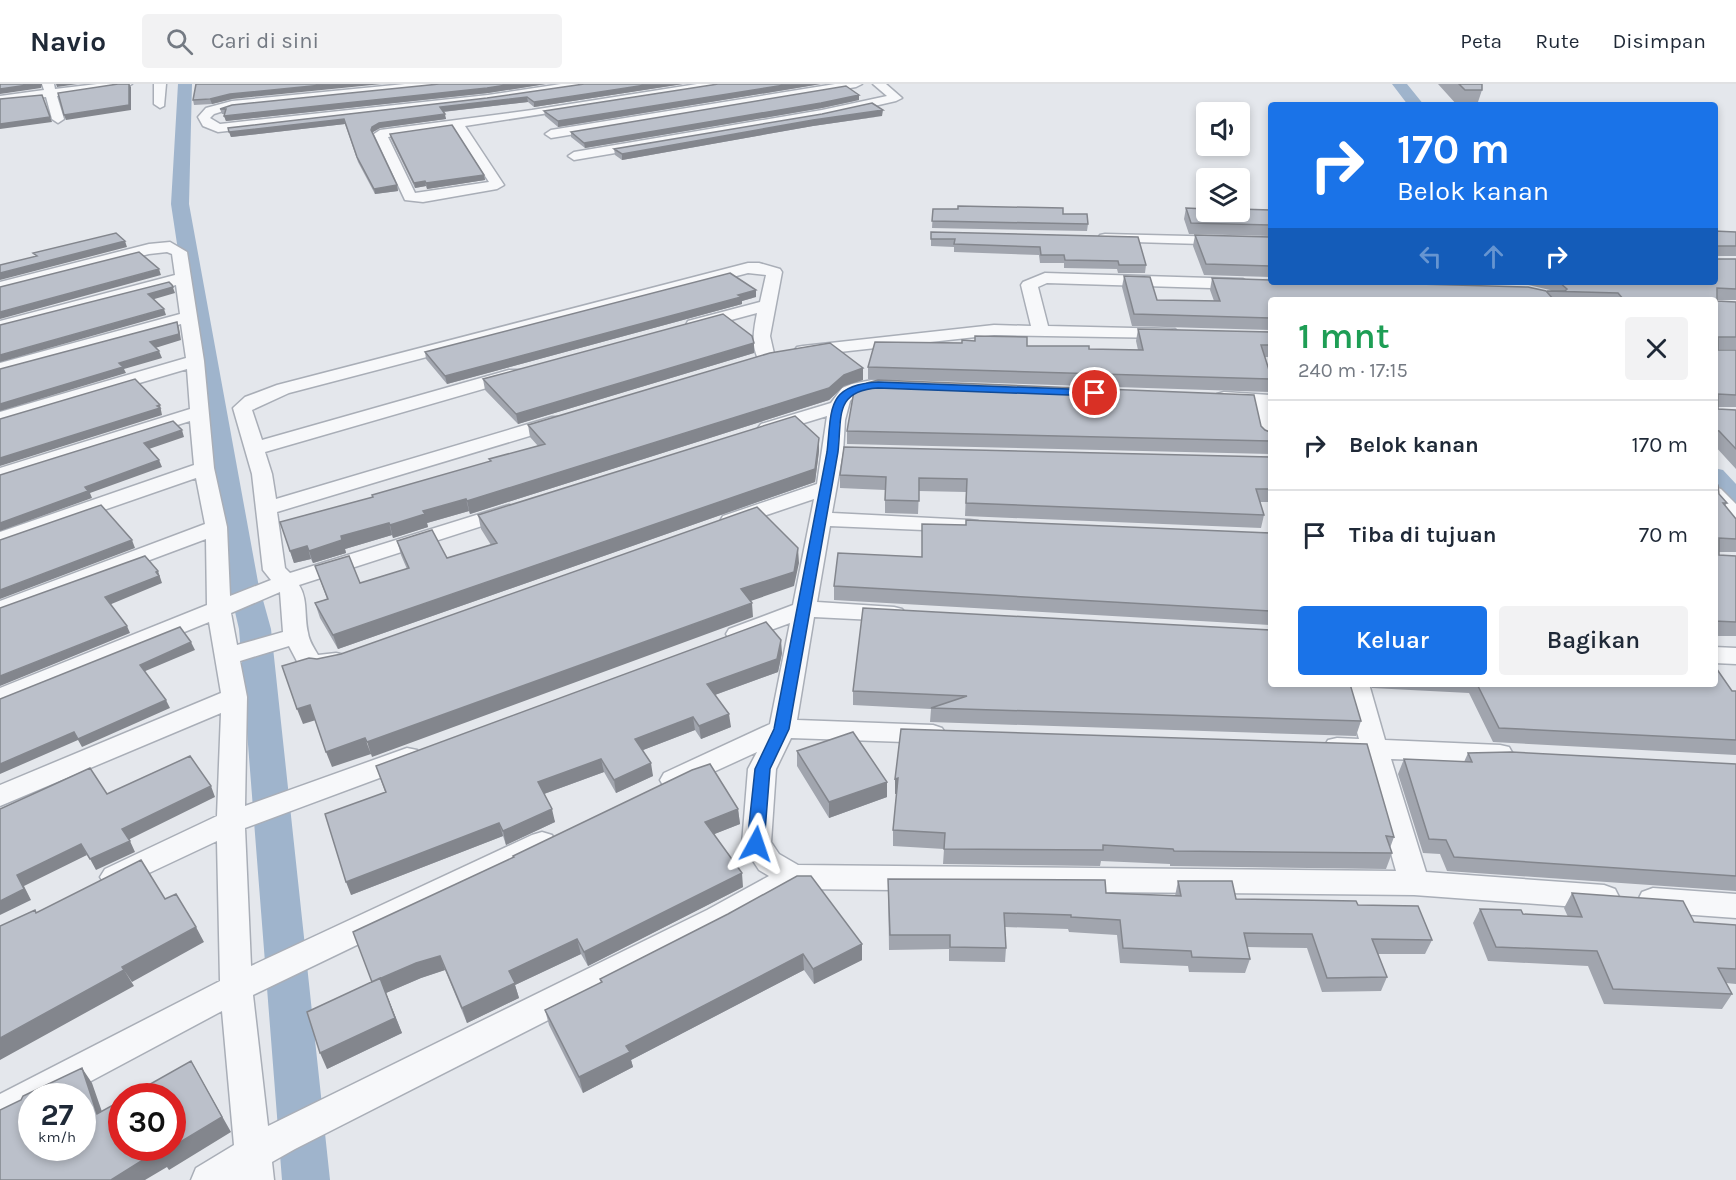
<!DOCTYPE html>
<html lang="id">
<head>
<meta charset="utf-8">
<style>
  :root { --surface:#fff; --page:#f2f2f3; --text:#1f2937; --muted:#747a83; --line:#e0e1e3; --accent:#1a73e8 }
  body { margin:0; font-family:Karla,sans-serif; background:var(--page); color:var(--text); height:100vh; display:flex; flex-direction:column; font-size:22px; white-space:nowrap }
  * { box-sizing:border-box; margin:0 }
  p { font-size:20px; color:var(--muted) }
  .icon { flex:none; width:33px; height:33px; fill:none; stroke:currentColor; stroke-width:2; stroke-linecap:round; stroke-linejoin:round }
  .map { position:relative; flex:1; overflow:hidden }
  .drawer { position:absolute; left:1268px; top:213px; width:450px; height:390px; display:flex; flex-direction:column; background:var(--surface); border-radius:6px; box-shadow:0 3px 9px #0003 }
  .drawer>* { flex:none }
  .banner { position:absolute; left:1268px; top:18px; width:450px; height:183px; border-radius:6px; box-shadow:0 3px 9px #0003; background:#1a73e8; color:#fff; overflow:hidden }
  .fabs { position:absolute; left:1196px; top:18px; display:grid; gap:12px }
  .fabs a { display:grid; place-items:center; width:54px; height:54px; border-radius:6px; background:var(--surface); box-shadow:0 3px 9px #0003; font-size:30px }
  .speed { position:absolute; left:18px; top:999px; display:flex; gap:12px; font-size:30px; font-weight:700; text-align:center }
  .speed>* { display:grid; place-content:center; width:78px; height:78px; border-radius:50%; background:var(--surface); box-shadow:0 3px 9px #0003; line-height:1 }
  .speed small { font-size:15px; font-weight:400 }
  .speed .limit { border:9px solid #d22; background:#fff; color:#111 }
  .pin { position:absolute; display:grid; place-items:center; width:51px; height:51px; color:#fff; margin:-26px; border:3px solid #fff; border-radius:50%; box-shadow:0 2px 6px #0007 }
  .me { position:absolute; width:66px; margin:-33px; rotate:5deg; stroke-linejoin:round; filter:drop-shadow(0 0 4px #0008) }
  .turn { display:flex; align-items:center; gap:21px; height:126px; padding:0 30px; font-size:27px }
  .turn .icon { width:78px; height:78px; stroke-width:2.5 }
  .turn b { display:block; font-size:42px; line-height:51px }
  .lanes { display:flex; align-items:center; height:57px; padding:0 30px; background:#0003; justify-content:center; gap:30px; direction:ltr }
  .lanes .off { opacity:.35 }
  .round { display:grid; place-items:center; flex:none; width:63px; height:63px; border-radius:6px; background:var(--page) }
  .headline { display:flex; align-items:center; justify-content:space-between; height:102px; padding:0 30px }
  h1 { font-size:36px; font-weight:600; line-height:45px; color:#1e9e55 }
  .action { display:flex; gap:12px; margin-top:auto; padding:12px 30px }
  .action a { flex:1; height:69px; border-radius:6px; background:var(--accent); color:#fff; font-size:24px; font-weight:600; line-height:69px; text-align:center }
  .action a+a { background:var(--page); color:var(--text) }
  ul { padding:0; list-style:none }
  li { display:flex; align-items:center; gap:18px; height:90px; padding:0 30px; border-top:2px solid var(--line) }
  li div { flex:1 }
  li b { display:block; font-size:22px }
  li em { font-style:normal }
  header { display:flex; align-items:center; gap:36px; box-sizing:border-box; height:84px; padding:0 30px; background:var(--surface); border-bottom:2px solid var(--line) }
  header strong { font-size:28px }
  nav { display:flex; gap:33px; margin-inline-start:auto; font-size:21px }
  .search { width:420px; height:54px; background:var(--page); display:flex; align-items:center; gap:15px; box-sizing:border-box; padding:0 21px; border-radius:6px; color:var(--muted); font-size:22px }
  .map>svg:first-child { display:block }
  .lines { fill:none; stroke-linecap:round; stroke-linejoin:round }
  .canal { fill:#9fb4cc; fill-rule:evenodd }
  .street-casing { stroke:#a9aeb7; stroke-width:3 }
  .street { fill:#f7f8fa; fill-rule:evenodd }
  .wall { fill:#a1a5ae }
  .shaded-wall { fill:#83868d }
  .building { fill:#bbc0ca; stroke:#83868d; stroke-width:1.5; fill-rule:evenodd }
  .route { fill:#1a73e8; stroke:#114b97; stroke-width:1.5 }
</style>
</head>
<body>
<header>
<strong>Navio</strong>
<div class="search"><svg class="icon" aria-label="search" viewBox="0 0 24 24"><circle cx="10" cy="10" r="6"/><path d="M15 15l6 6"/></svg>Cari di sini</div>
<nav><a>Peta</a><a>Rute</a><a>Disimpan</a></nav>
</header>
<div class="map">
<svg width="1736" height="1096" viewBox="0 0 1736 1096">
  <rect width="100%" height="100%" fill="#e4e7ec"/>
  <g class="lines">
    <path class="canal" d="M178,0H192L189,120L258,498L271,545L330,1096H282L239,545L228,498L171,120Z
      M1392,0H1407L1424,21H1408Z
      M1714,384L1723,386L1736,400V424L1726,422L1714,409Z"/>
    <defs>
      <path id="street" d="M42,0H54L55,5L97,0H132L126,3L57,12L64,35L58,39L52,35L46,13L0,18V12L44,6Z
        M154,0H166L164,22L160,24L154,20Z
        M405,0H445L439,3L233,24L214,30L210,34L220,40L488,11L561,0H590L584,3L488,17L218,48L203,42L198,33L206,24L232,17Z
        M697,0H724L718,3L465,42L504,101L497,105L423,118L405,116L374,50L380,46L532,26ZM454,44L489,98L415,109L388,53Z
        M835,0H862L856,3L551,54L545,50L551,46Z
        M873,0H886L902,14L896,17L822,34L574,76L568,72L574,68L822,26L887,12Z
        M1105,150L1270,154V162L1100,157L1098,154L1100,151Z
        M170,158L187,168L204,277L214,384L227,443L230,512L271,496L263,486L252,390L233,324L245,313L277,301L748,179H759L780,185L782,188L770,252L775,274L772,278H760C750,262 754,245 757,229L694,246L686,241L688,237L760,218L766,191L748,189L289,309L252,326L262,356L509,286H521L524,290L521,294L265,368L272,390L276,415L552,333H566L569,337L566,341L277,428L285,484L290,489L502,423L509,421L516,423L520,427L516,431L299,501C308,515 304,532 308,549C309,557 314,564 318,571L336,569L345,571L348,577L345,583L322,588L300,583L289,562L240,577L247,613L245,722L407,664L417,666L420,673L417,680L245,744L251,882L532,751L542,748L552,751L556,759L552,767L253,911L268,1042L707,826L769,792L759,786L742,760L748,685L757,668L674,706L664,703L660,696L664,689L770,640L790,539L738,558L729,555L726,550L729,545L793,521L814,415L731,443L723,442L720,437L723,432L817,400L827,332L768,350L761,348L758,344L761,340L831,319L842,304L852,300L872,296L898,297L901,301L898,305C882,309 863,303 850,317L845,336L843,368L832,429L970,436L978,437L981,442L978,447L970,448L830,442L817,518L894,523L902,525L906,530L902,535L894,537L814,533L797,636L933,641L942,644L946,650L942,656L933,659L791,654L776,685L771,758L779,770L798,781L1396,787L1364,674L1328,670L1324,663L1328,656L1337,654L1359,655L1343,600H1369L1385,656L1500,661L1509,663L1513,670L1509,677L1500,679L1391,675L1426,788L1604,801L1615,805L1619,813L1615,821L1604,825L1414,811L797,805L729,844L295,1065L272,1078L274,1096H191L196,1084L234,1061L222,927L63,1012H32V1029L0,1044V1010L220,897L217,757L115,805L105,801L100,793L105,785L217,732L221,629L0,722V701L221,609L209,538L0,623V604L207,521L206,455L0,532V517L205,440L196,394L0,462V448L194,381L190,337L0,397V384L190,325L187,285L0,340V328L186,274L181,240L0,290V279L180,230L176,201L0,247V237L175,191L172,170L167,168L149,170L0,208V198L149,160ZM280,508L283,548L237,561L231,529Z
        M1045,189L1243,195L1251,200L1243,205L1047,199L1038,203L1048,242L1175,245L1178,249L1175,253L1169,254L994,251L803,272L797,271L794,267L797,263L803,262L994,241L1031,242L1021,201L1023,198Z
        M1224,308L1270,311V359L1263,357L1260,353L1253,321L1217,318L1215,314L1217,310Z
        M1714,403L1721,405L1736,420V438L1728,437L1714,422Z
        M1714,563L1736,564V580L1714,579Z
        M1653,804L1736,810V834L1653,828L1642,824L1638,816L1642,808Z"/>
    </defs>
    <use href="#street" class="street-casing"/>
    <use href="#street" class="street"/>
  </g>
  <path class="wall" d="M439,0H546L488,9L226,37L224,32L225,30H222L220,25Z
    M585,0H683L534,23L528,18L443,28L446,35L380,44L373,48L372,49L397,101L398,107L375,110L358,78L345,40L231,53L228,44L487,14Z
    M821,0L558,43L545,32L544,27Z
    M1438,0H1482V6L1477,21H1457Z
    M232,15L212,20L194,21L193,16Z
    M859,16L822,24L585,64L571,53V48Z
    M882,32L813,42L622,76L615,71L614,65Z
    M390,50L484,91L485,96L427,105L426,102L415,104L391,55Z
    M1186,124L1270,126V152L1189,150L1184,135Z
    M933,125L1063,130L1088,140L1087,147L932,144Z
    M1714,147L1736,148V172H1717V175H1736V216H1717V217L1736,218V265H1718V266H1736V323H1718V325L1736,326V385L1714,361V216H1270V248V246L1132,242L1122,203L1124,192L1157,216L1214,217L1210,206L1212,194L1547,208V207H1551L1550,206L1524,200L1413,198H1714Z
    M931,148L1138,153L1146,181L1145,189H1118L1117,185L1064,184V179H1040L1039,171L954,168V163L931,162Z
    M1195,151L1270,153V193L1204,191L1193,162Z
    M756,213L742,217V220L447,300L426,275L425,268Z
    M1138,245L1270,248V273H1265L1270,289V308L868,295V283L1027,262L1089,265L1138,266L1136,257Z
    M754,269L518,340L485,306L483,295Z
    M863,296L844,302L829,316L470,430L469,427L427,439L428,443L393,454L392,451L345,465L346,469L313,479L311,475L294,479L280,438L373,413L490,378L489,375L538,362L530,353L528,341Z
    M1261,342L1265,346L1270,348V370L847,360V347Z
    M819,354V367L815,398L338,565L320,534L315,519L327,515L315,482L360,499L407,485L401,471L397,457L447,474L491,461L481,445L478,431Z
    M1270,373V418H1260L1264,431L1261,444L965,432L966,408L919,407L918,430L885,429V406L840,404V391Z
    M1714,397L1719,410L1727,419L1725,422L1736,435V468H1719V471L1736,472V552H1714Z
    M1270,449V541L834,516V502L922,473Z
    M1270,546L1361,637L1356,652L930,638L931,625L853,621V607Z
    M782,569L778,588L715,611L731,643L701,655L695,646L643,666L653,692L616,709L604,688L544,710L555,738L506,761L503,752L351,811L385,708L376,682Z
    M1370,600H1714L1732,607H1736V671L1493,658L1469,609L1372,604Z
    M797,667L887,713L829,734L797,682Z
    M1468,669L1736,680V807L1447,787L1440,770L1423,769L1398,690L1404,675L1464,678Z
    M895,695L1394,753L1390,764L1392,769L1386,785L1170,782V780L1101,777L1100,782L943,780L944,765L893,762V746L897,710H895Z
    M738,725L740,740L714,750L743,803L588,882L581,870L515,901L519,914L467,939L445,886L421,894L386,909L402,949L327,985L372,898L513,774Z
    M888,795L1106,809L1175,812L1178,797L1236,815L1358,821L1432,856L1425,870H1377L1387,893L1381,907L1322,908L1307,864L1247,863L1250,875L1245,889L1189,888L1188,882L1120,879L1117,851L1069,848L1068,845L1005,843L1006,864L1005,878L949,877V865L889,866Z
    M1572,809L1694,838L1736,841V900L1726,899L1732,910L1722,925L1604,920L1588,882L1488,877L1473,839L1480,825L1523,830L1568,833L1564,824Z
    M728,830L862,876L814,900L804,886L631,976L633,983L583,1009L549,941L545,926L601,899L600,895Z"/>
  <path class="shaded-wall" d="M34,0H42L41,4L0,10V5Z
    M56,0H78L57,3Z
    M129,0L131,3V26L66,36L64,31Z
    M332,0H382L232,15L212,20L210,15L230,10Z
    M513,0H546L488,9L226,37L224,32Z
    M652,0H683L534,23V18Z
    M791,0H821L558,43V37Z
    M42,11L52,38L0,45V40Z
    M859,11V16L822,24L585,64L584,59Z
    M527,13L528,18L441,28L440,23Z
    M883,26L882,32L813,42L622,76V70L813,36Z
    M445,30L446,35L380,44L373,48L372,51L371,46L372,43L379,39Z
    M344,35L345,40L231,53L229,48Z
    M484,91L485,96L427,105L426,99Z
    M425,97L426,102L415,104L414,99Z
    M397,101L398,107L375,110L374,105Z
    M125,157L127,163L0,196V189Z
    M159,185L161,191L0,235V228Z
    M172,201L175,209L151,216L148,210Z
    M756,206V213L742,217V220L447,300L445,292Z
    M164,225L166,231L0,278V271Z
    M177,238L179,244L181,256L152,265L150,258Z
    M754,259V269L518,340L516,330Z
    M159,267L162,274L124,285L126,289L0,327V320L119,279Z
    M863,284V296L844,302L829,316L470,430L467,417Z
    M160,321L162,331L0,382V374Z
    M182,346L184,353L146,366L144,359Z
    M819,354V367L815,398L338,565L333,551Z
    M159,376L162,383L90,409L92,414L0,447V439L85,403Z
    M466,415L469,427L427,439L428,443L393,454L390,441L423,427Z
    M389,439L392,451L345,465L346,469L313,479L309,467L341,452Z
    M132,456L135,464L0,515V506Z
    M307,462L311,475L294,479L290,467Z
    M798,464L799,479L794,502L742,520L741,505Z
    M158,487L162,499L109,521L105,513Z
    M752,519L753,533L372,673L367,658Z
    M127,542L130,549L0,602V592Z
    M781,556L782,569L778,588L709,613L707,600Z
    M191,558L195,566L143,588L140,581Z
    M166,616L170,624L82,663L78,656L0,690V680L74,648Z
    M310,621L316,636L303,640L297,625Z
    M729,630L731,643L701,655L699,642Z
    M693,633L695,646L638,668L635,655Z
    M365,654L371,670L332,683L326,668Z
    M601,675L604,688L541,711L538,698Z
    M651,679L653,692L616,709L614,696Z
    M898,694V709L895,710V695Z
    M887,698V713L829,734V718Z
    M211,702L215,713L128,756L122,745Z
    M552,725L555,738L506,761L503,747Z
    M738,725L740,740L707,753L705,738Z
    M499,739L503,752L351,811L346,798Z
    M130,757L135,768L96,786L90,775Z
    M81,760L87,771L24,802L31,816L0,831V817L17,791Z
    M742,789L743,803L588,882L584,868Z
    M196,843L204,858L132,898L122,883Z
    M577,855L581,870L515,901L519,914L467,939L462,924L509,887Z
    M862,860V876L814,900L813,885Z
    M803,870L804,886L631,976L633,983L583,1009L579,993L626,962Z
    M440,872L445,886L421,894L386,909L402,949L327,985L320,969L372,898L416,879Z
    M124,886L134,902L0,976V954Z
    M191,977L231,1048L169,1086L167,1083L145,1096H111Z
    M82,984L92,999L108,1045L97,1030Z"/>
  <path class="building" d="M0,0H34L0,5Z
    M118,0H129V21L64,31L58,9Z
    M196,0H332L230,10L210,15L193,16Z
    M439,0H513L487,4L224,32L226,25H220L232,21Z
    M584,0H652L534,18L527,13L440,23L445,30L379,39L372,43L371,46L397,101L374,105L357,73L344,35L229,48L228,44L487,14Z
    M718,0H791L558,37L544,27Z
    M1459,0H1482V6H1465Z
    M846,2L859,11L821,19L584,59L571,48Z
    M42,11L50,33L0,40V15Z
    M872,19L883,26L813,36L622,70L614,65L822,30Z
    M452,41L484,91L426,99L425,97L414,99L390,50Z
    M958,122L1063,124V130H1087L1088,140L932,137L933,125H958Z
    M1186,124L1206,125V128H1239V125L1270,126V141L1191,139Z
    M1714,147L1736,148V162H1717V175H1736V205L1717,204V217L1736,218V253H1718V266H1736V311L1718,310V325L1736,326V365L1719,347L1714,346V216H1624L1618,209L1547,207H1565L1567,205L1559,198H1714Z
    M931,148L1138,153L1146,181H1119L1118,177L1065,176L1064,171H1041L1040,163L954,160L955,155H931Z
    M116,149L125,157L0,189V181L37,172L33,169Z
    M1195,151L1270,153V182L1206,180Z
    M139,168L159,185L0,228V203Z
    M730,189L756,206L738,211L741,213L445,292L425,268Z
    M1124,192L1150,193L1157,216L1220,217L1212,194L1270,196V198H1345L1528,203L1546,207L1554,216H1270V234L1134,230Z
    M169,198L172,201L173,203L148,210L164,225L0,271V241Z
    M723,230L752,252L754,259L516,330L483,295Z
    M177,238L179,250L150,258L159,267L119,279L123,283L0,320V285Z
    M1138,245L1270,248V261H1261L1270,289V295L868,283L875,258L962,259V256L975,257V252L1027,253V262H1089V265L1143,266Z
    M830,259L863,284L844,291L829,304L467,417L466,415L423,427L425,430L390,441L389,439L341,452L342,456L309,467L307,462L290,467L280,438L373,413L372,411L491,377L489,375L545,360L528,341L770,269Z
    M135,295L160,321L157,322L160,324L0,374V335Z
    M878,296L1254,311L1261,342L1265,346L1270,348V357L847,347L854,307L867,299Z
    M795,332L819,354L815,385L333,551L315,519L328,515L315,482L349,472L360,499L409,484L397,457L432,446L447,474L497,459L478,431Z
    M173,337L182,346L144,359L159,376L85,403L88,407L0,439V391Z
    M844,363L1270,373V405H1256L1264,431L966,419L967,395L919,394V417L885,416L886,393L840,391Z
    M1714,397L1718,401L1719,410L1727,419H1723L1736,435V455L1719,454V471L1736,472V538L1714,537Z
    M101,421L132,456L0,506V456Z
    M757,423L798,464L794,488L741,505L752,519L367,658L365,654L326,668L310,621L297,625L282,582L309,574L317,575L341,570Z
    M966,436L1270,449V527L834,502L838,469L922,473V440L966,441Z
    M145,472L158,487L156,488L159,492L105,513L127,542L0,592V524Z
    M863,524L1270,546V600H1350L1361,637L931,624L967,612L853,607Z
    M766,538L781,556L777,575L707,600L729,630L699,642L693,633L635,655L651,679L614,696L601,675L538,698L552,725L503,747L499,739L346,798L325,730L386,708L376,682Z
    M180,543L191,558L140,581L166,616L78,655L74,648L0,680V615Z
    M1714,581L1732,607H1736V656L1499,644L1477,600H1714Z
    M901,645L1367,660L1394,753L1386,752L1392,769L1174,767L1173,765L1103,761V766L944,765L945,749L893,746L898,694L895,695Z
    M853,648L887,698L829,718L797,667Z
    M1511,668L1736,680V792L1454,773L1446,756L1429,755L1404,675L1472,678L1468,669Z
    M190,672L211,702L122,745L130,757L90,775L81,760L17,791L24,805L0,817V725L90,684L107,710Z
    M710,680L738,725L705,738L742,789L584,868L577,855L509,887L515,899L462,924L440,872L416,879L372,898L353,848L514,773L513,772L692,686Z
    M141,776L165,815L176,810L196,843L122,883L124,886L0,954V842L35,826L36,829Z
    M797,792H811L862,860L813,885L803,870L626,962L630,968L579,993L545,926L602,898L600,895L728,830Z
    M888,795L1105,796L1106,809L1181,812L1178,797H1232L1236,815L1356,817L1358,821L1418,822L1432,856L1372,855L1387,893L1327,894L1312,850L1244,849L1250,875L1192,873L1191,867L1123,864L1120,836L1071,833V831L1004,829L1006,864L950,863V851H890Z
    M1572,809L1683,817L1694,838L1736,841V885L1718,884L1732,910L1613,905L1597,867L1496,863L1480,825L1521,826L1523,830L1582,833Z
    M380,894L395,934L320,969L307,928Z
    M191,977L222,1033L172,1063V1012H129Z
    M82,984L97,1030L122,1016V1064H172L159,1071L157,1067L111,1096H0V1026L21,1016L23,1012ZM32,1012H82V1064H32Z"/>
  <path class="route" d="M878,298L1095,306L1100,309L1095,312L878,304C834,307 842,333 838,368L789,645L770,685L764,760L762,765L756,767L750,765L747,760L755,685L774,645L827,368C832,325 826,301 878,298Z"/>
</svg>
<div class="fabs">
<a><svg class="icon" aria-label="sound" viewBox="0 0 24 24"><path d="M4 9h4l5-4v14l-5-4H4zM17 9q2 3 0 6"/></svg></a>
<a><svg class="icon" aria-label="layers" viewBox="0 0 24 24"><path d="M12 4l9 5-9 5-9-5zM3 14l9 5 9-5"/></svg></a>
</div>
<div class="speed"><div>27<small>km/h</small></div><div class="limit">30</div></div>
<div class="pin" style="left:1095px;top:309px;background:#d93025"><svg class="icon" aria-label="arrive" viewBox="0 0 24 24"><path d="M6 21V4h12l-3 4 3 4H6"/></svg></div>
<svg class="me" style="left:756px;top:760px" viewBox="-20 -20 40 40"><path d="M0-17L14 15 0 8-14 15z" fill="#1a73e8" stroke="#fff" stroke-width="4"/></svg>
<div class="banner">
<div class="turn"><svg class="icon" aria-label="right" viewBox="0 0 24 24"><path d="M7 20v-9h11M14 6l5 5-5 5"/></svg><div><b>170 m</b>Belok kanan</div></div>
<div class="lanes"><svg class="icon off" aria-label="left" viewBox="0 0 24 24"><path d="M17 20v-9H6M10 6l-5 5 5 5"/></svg><svg class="icon off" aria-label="ahead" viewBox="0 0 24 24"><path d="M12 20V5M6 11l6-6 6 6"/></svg><svg class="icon" aria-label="right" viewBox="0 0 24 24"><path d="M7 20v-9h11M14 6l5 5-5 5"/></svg></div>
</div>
<section class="drawer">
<div class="headline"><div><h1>1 mnt</h1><p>240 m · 17:15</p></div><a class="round"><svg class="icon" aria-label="close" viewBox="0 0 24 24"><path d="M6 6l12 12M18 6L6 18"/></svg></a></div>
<ul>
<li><svg class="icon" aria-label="right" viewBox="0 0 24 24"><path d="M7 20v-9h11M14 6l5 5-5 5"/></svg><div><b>Belok kanan</b></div><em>170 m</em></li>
<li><svg class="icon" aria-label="arrive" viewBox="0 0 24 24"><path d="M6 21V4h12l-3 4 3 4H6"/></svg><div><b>Tiba di tujuan</b></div><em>70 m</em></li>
</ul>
<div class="action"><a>Keluar</a><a>Bagikan</a></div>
</section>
</div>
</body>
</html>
